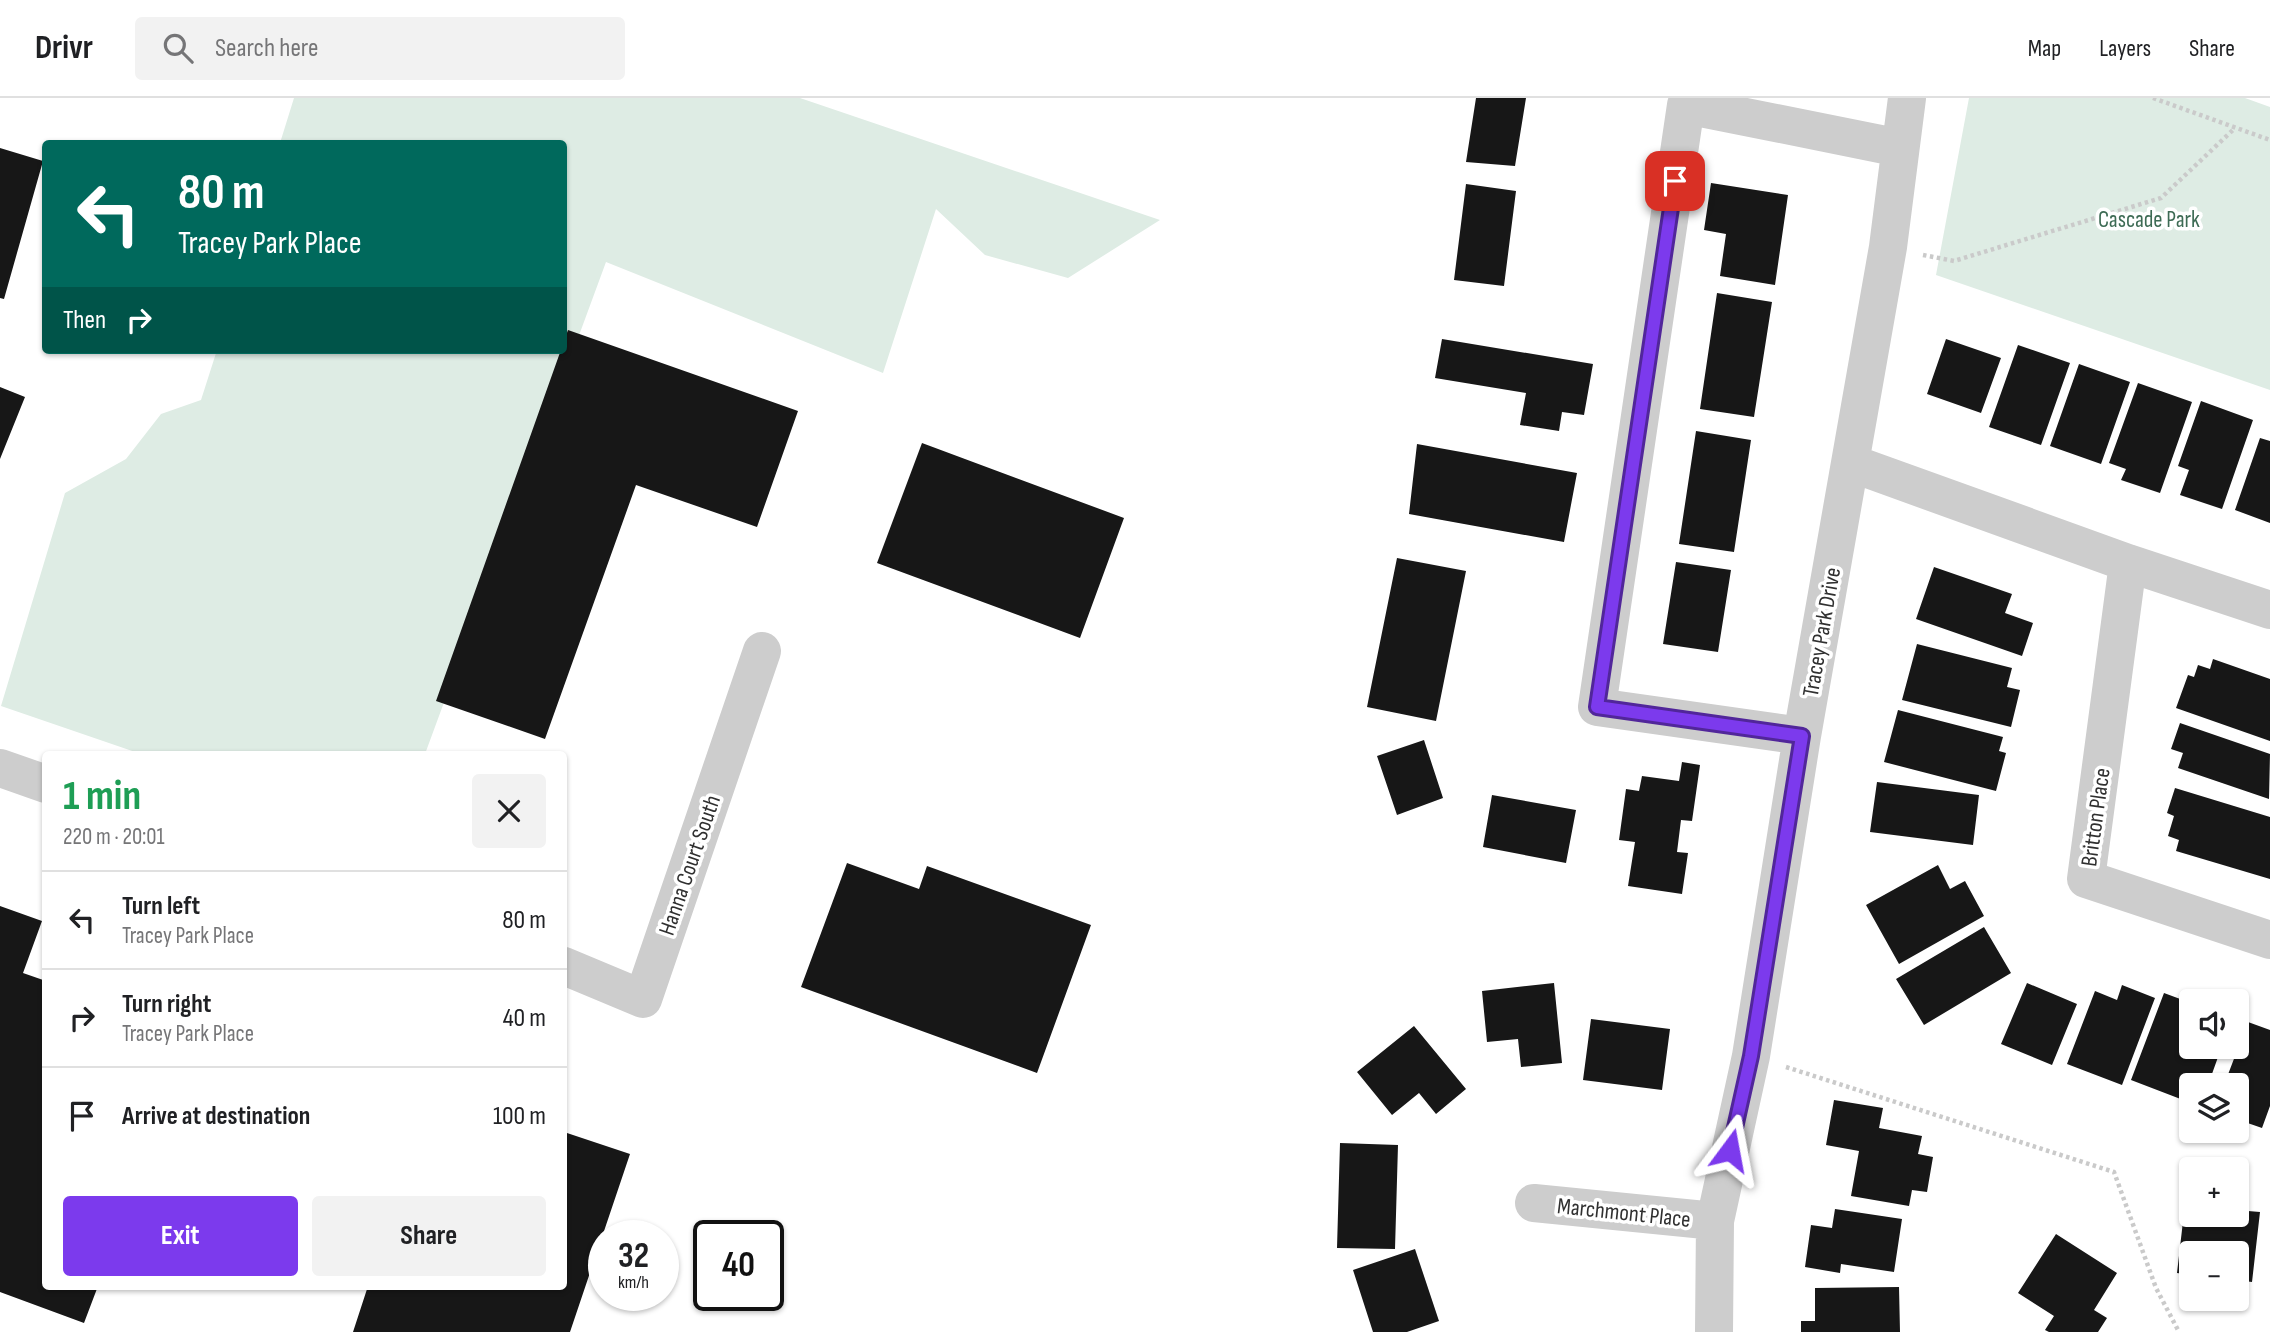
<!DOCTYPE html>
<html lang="en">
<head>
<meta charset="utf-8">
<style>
  :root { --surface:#fff; --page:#f2f2f2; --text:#202124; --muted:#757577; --line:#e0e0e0; --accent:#7c3aed }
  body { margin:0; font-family:"Sofia Sans Condensed",sans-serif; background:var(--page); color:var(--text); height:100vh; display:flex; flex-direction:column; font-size:26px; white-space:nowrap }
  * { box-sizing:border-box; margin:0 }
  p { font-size:23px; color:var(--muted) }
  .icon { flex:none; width:38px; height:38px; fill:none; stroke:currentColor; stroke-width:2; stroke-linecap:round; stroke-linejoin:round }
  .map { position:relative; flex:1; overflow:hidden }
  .side { position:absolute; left:42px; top:653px; width:525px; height:539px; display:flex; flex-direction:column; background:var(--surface); border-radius:7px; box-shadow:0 2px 5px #0004 }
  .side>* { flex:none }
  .banner { position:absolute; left:42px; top:42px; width:525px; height:214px; border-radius:7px; box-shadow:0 2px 5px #0004; background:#00695c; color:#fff; overflow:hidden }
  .fabs { position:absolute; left:2179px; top:891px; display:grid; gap:14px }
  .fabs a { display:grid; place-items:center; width:70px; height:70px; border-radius:7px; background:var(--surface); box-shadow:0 2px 5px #0004; font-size:35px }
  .speed { position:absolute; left:588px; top:1122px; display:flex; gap:14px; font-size:35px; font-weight:700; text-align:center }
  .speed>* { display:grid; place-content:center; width:91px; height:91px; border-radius:50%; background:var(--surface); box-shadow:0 2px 5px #0004; line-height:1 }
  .speed small { font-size:18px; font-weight:400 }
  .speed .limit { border:4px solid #111; border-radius:10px; background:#fff; color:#111 }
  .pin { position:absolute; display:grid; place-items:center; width:60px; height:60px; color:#fff; margin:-30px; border-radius:14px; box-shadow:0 4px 10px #0006 }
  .me { position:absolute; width:77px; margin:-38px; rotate:13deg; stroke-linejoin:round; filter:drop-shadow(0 0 5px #0008) }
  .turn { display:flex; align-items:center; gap:24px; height:147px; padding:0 21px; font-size:32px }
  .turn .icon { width:91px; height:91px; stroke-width:2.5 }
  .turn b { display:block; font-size:49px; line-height:60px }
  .then { display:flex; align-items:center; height:66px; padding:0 21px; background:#0003; gap:14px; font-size:26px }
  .round { display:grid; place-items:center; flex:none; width:74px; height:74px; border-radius:7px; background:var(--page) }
  .summary { display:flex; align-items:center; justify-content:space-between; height:119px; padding:0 21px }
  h1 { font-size:42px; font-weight:700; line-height:52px; color:#1e9e55 }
  .primary-button { display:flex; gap:14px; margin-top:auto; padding:14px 21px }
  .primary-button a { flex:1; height:80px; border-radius:7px; background:var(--accent); color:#fff; font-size:28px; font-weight:700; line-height:80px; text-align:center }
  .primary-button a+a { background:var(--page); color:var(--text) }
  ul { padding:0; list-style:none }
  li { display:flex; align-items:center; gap:21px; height:98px; padding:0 21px; border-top:2px solid var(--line) }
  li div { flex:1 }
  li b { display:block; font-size:26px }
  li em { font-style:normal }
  header { display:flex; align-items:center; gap:42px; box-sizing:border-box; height:98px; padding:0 35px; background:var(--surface); border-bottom:2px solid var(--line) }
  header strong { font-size:33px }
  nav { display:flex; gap:38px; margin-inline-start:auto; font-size:24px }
  .search { width:490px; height:63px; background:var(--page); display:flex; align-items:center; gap:18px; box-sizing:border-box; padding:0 24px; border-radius:7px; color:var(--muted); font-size:26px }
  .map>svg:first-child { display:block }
  .green { fill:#deece4 }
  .building { fill:#171717 }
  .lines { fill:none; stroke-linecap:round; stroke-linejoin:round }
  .path { stroke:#cacaca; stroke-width:4.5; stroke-dasharray:3.5 3.5; stroke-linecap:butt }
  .minor { stroke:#cdcdcd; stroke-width:38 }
  .route-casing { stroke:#51269a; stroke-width:18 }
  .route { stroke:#7c3aed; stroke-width:12 }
  .labels { text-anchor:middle; stroke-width:7; stroke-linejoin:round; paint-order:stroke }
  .park-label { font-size:23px; fill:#3d6b54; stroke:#fff }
  .street-label { font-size:23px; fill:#303030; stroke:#fff }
</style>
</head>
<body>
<header>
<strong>Drivr</strong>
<div class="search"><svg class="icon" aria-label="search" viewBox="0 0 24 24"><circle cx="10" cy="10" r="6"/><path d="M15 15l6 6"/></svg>Search here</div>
<nav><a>Map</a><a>Layers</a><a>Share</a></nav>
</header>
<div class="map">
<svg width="2270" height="1234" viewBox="0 0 2270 1234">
  <rect width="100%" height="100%" fill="#fff"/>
  <path class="green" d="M294,0H800L1160,122L1068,180L985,157L936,111L883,275L606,164L425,656H141L1,608L65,395L126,361L161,316L201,302L217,252H564V46L280,45Z
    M1969,0H2245L2270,9V292L1936,177Z"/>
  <path class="building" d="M1476,0H1526L1515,68L1466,64Z
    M0,50L43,63L4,201L0,200Z
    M1711,85L1788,97L1775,187L1720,178L1726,136L1704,132Z
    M1466,86L1516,93L1504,188L1454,182Z
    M1717,195L1772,204L1754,319L1700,311Z
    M568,232L798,313L757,429L636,387L545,641L436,603Z
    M1442,241L1593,266L1584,317L1562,314L1559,333L1520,327L1526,295L1435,280Z
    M1946,241L2001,260L1981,315L1927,296Z
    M2018,247L2070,265L2041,347L1989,329Z
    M2079,266L2130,284L2101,366L2050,348Z
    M2138,285L2192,304L2160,395L2121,382L2126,371L2109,365Z
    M0,289L25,299L0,361Z
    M2201,303L2253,322L2222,411L2180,397L2189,372L2178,368Z
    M1696,333L1751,342L1734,454L1679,446Z
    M2260,340L2270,343V425L2235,412Z
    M922,345L1124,420L1080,540L877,465Z
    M1417,346L1577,375L1564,444L1409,416Z
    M1397,460L1466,473L1436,623L1367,609Z
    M1676,464L1731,472L1718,554L1663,546Z
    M1934,469L2012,496L2005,515L2033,525L2022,558L1916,521Z
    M1917,546L2012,570L2007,589L2020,592L2011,629L1902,602Z
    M2213,561L2270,581V643L2176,610L2188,577L2194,579L2198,567L2210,571Z
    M1898,612L2003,639L1999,653L2006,655L1996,693L1884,664Z
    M2180,625L2270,656L2269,701L2178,670L2183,655L2171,651Z
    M1424,642L1443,700L1397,717L1377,658Z
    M1682,664L1700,667L1692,723L1681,722L1677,754L1688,755L1682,796L1628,788L1635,744L1619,742L1626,691L1639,693L1642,678L1679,683Z
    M1877,684L1979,697L1973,747L1870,734Z
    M2175,690L2270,719V781L2176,753L2179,742L2168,738L2174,718L2167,715Z
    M1492,697L1576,712L1566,765L1483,749Z
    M847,765L919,791L927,768L1091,827L1037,975L801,889Z
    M1938,767L1950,791L1965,783L1984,818L1899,866L1866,807Z
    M0,808L42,823L23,875L46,883V1188H98L84,1225L0,1194Z
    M1984,829L2011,875L1924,927L1896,881Z
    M1554,885L1562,965L1521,969L1518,941L1487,944L1482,893Z
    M2027,885L2077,906L2052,967L2001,946Z
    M2122,887L2155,900L2122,987L2067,966L2095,893L2117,902Z
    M2164,895L2191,905V948H2222L2208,987H2191V1005L2131,982Z
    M1591,921L1670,931L1662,992L1583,982Z
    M2248,924L2270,932V1008L2262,1030L2236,1021V987H2224Z
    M1414,928L1466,991L1436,1016L1419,995L1392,1017L1357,974Z
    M1834,1002L1883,1010L1879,1030L1922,1038L1918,1056L1933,1059L1927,1094L1912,1092L1909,1108L1851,1098L1859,1053L1826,1047Z
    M564,1034L630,1056L570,1234H353L368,1188H564Z
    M1340,1045L1398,1047L1395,1151L1337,1150Z
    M2185,1106L2191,1107V1116H2236V1112L2260,1114L2252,1184L2236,1182V1155H2191V1177L2177,1175Z
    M1835,1111L1902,1121L1894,1174L1841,1166L1840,1175L1805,1169L1811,1127L1832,1130Z
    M2056,1136L2117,1175L2094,1212L2107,1220L2098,1234H2049L2045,1232L2054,1218L2018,1195Z
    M1415,1151L1439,1223L1407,1234H1373L1353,1172Z
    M1899,1189L1900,1234H1801V1223H1815V1190Z"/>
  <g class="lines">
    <path class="path" d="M2153,0L2270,42
      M1923,157L1954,163L2161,100L2235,30
      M1786,969L2114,1074L2156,1190L2179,1234"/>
    <path class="minor" d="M1851,365L2128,465L2270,512
      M2128,465L2086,781L2270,842
      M1802,638L1597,609L1686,7L1900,50
      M0,670L46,686
      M564,868L643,901L762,553
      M1534,1105L1715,1123
      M1714,1234L1715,1123L1751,958L1802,638L1888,149L1907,0"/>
  </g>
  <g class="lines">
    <defs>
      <path id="route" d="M1675,83L1597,609L1802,638L1751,958L1730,1052"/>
    </defs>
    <use href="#route" class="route-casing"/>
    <use href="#route" class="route"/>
  </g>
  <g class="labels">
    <g class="park-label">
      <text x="2149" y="129">Cascade Park</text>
    </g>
    <g class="street-label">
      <text transform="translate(1821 534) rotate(-80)" y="8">Tracey Park Drive</text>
      <text transform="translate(2095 719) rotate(-82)" y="8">Britton Place</text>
      <text transform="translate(689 767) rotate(-71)" y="8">Hanna Court South</text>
      <text transform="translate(1624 1114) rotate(6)" y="8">Marchmont Place</text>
    </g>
  </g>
</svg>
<div class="fabs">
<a><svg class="icon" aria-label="sound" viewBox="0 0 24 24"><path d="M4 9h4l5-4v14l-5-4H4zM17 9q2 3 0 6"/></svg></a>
<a><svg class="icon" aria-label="layers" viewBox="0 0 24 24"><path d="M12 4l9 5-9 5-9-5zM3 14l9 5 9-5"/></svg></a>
<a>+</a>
<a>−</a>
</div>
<div class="speed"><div>32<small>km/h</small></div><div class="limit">40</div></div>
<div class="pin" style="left:1675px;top:83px;background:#d93025"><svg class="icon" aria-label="arrive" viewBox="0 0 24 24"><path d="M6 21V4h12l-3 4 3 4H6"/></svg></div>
<svg class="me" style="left:1730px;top:1052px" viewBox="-20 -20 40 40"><path d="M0-17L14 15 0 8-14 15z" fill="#7c3aed" stroke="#fff" stroke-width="4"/></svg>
<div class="banner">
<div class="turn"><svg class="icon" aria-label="left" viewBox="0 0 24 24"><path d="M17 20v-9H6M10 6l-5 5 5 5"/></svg><div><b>80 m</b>Tracey Park Place</div></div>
<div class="then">Then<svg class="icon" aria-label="right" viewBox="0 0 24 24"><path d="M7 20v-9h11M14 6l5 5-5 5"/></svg></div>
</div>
<section class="side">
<div class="summary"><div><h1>1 min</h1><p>220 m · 20:01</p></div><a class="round"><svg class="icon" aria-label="close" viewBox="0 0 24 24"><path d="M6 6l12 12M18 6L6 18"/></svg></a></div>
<ul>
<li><svg class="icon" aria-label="left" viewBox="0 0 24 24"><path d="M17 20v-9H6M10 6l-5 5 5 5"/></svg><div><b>Turn left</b><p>Tracey Park Place</p></div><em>80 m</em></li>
<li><svg class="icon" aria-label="right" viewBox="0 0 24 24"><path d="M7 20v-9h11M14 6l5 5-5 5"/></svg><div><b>Turn right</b><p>Tracey Park Place</p></div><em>40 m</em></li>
<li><svg class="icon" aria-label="arrive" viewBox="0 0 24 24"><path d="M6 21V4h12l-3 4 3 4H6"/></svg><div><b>Arrive at destination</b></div><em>100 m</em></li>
</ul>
<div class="primary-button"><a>Exit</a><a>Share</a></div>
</section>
</div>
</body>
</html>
